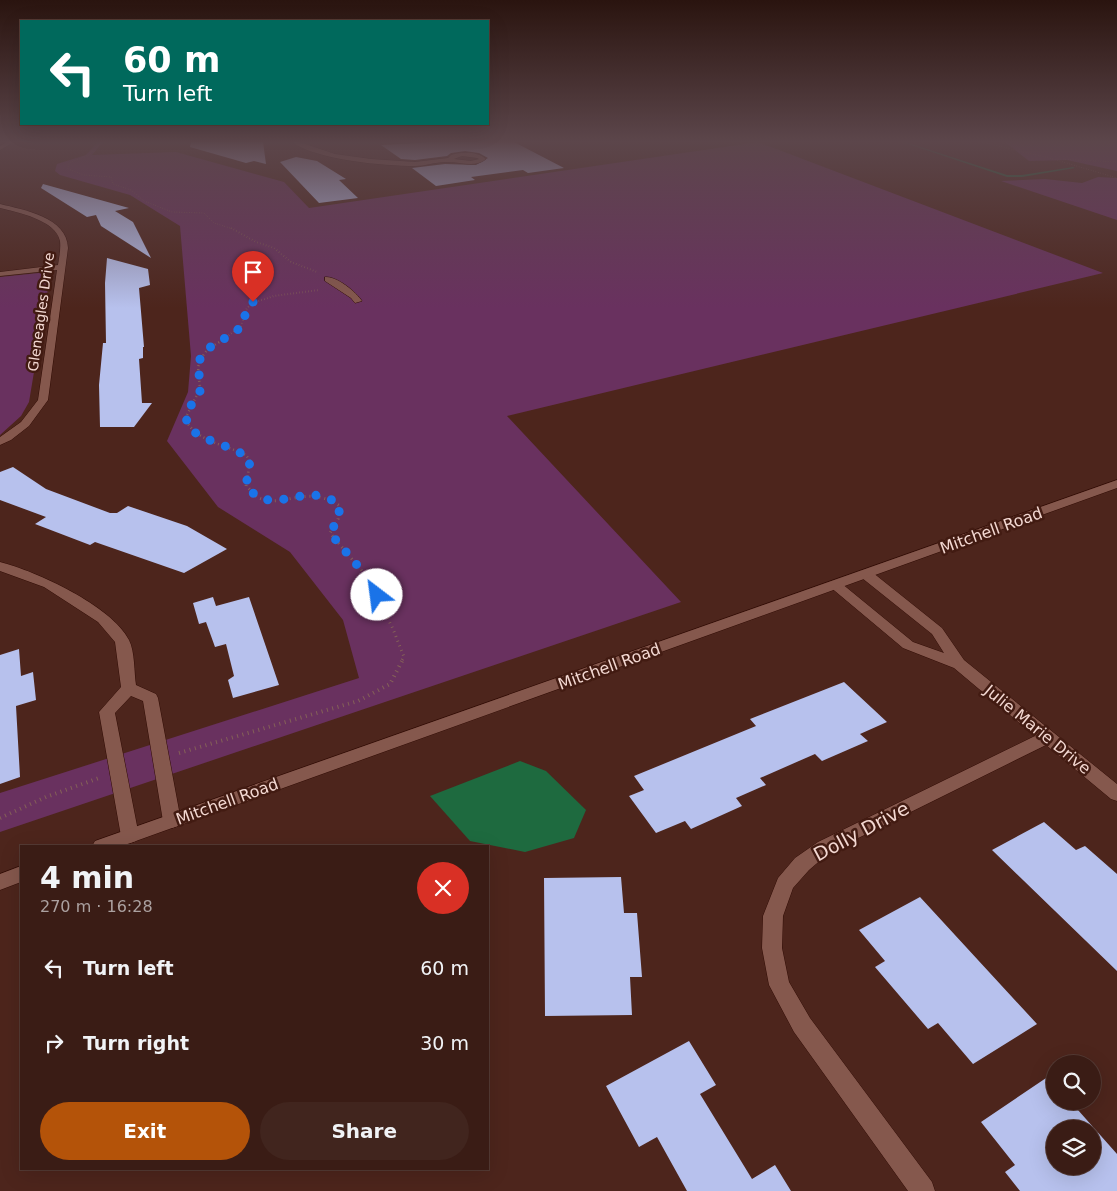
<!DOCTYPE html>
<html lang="en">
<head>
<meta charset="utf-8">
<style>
  :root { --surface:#3a1c15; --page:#41251e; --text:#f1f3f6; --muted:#aba1a0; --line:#543a34; --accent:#b45309 }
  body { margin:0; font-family:"DejaVu Sans",sans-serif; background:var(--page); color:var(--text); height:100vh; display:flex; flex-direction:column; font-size:19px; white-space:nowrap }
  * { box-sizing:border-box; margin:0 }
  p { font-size:16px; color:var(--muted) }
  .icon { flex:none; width:28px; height:28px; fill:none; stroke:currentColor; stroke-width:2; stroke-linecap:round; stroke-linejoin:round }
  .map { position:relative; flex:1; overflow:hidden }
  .details { position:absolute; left:20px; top:845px; width:469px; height:325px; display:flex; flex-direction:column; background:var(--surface); border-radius:0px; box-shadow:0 5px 20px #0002,0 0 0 1px var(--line) }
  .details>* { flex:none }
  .hud { position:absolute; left:20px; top:20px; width:469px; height:105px; border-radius:0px; box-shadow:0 5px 20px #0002,0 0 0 1px var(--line); background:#00695c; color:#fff; overflow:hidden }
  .fabs { position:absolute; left:1046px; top:1055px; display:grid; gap:10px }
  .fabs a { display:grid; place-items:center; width:55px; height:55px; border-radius:50%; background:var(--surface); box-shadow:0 5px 20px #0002,0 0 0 1px var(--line); font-size:25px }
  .pin { position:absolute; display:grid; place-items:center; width:42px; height:42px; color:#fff; margin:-51px -21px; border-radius:50% 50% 50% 0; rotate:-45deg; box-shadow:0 0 5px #0007 }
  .pin .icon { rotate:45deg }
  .me { position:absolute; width:55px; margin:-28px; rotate:330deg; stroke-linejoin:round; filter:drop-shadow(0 0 4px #0008) }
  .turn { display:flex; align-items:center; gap:18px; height:105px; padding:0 20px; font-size:22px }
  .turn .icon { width:65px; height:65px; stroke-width:2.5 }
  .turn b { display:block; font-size:35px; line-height:42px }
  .round { display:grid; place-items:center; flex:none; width:52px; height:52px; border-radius:26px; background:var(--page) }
  .summary { display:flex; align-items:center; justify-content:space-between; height:85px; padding:0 20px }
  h1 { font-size:30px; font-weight:700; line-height:38px }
  .cta { display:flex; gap:10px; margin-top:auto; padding:10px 20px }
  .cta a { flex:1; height:58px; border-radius:30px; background:var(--accent); color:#fff; font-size:20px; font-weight:700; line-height:58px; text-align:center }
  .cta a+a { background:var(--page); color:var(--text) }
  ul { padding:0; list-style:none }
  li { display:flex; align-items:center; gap:15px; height:75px; padding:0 20px }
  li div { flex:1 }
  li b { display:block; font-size:19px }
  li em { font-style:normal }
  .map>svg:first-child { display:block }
  .green { fill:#69315f }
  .water { fill:#1e6a3f }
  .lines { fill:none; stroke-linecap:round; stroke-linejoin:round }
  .stream { fill:#1e6a3f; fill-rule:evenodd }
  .building { fill:#b7c1ed; fill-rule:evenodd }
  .service-casing { stroke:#310c05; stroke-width:1 }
  .minor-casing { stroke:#310c05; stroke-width:1 }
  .tertiary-casing { stroke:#310c05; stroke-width:1 }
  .path-far4 { stroke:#846058; stroke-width:1; stroke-dasharray:0.5 2; stroke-linecap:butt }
  .path-far3 { stroke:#846058; stroke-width:2; stroke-dasharray:0.5 2.5; stroke-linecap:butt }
  .path-far2 { stroke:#846058; stroke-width:2.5; stroke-dasharray:1 3; stroke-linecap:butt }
  .path-far1 { stroke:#846058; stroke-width:3; stroke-dasharray:1 4; stroke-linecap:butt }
  .path { stroke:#846058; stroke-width:4; stroke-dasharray:1 4.5; stroke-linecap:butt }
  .service { fill:#85584d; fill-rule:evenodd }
  .minor { fill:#85584d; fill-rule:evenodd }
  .tertiary { fill:#85584d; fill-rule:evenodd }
  .route { stroke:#1a73e8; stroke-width:9; stroke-dasharray:0 16.2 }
  .labels { text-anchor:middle; stroke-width:5; stroke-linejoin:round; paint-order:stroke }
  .far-street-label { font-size:14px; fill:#f3d8d2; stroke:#421b12 }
  .street-label { font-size:16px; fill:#f3d8d2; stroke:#421b12 }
  .near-street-label { font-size:19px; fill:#f3d8d2; stroke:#421b12 }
</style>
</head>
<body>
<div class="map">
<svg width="1117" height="1191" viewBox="0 0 1117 1191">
  <rect width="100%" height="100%" fill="#4d251c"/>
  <path class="green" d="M98,142H103L92,155L176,152L284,182L309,208L758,142L1103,273L507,416L681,602L0,832V793L359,678L343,620L290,552L218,507L167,441L188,392L191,356L180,226L130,195L60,175L55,171L57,164L86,155Z
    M1005,142H1107L1117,144V171L1067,160L1029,161Z
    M1098,177L1117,178V220L1001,181L1045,179L1082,183Z
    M39,273H47L50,276L29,402L21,416L0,435V277Z"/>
  <path class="water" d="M520,761L546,771L586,810L574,838L525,852L470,841L430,796Z"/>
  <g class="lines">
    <path class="stream" d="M902,142H905L1007,175H1022L1073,167L1075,168L1022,177H1007Z"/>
  </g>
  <path class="building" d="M191,142H263L266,164L254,161L246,163L190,147Z
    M439,142H514L564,168L528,173L523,170L471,177L475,180L436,186L412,168L445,164L476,165L488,158L479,153L465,151L451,153L447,156L415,160L401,159L381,145Z
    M296,157L317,161L346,179L339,180L358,198L319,203L280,162Z
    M43,184L129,208L115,211L133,222L151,258L101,226L96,215L87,217L41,188Z
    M107,258L148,269L150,285L139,288L144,347H143V358L139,359L142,403H152L134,427H100L99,385L103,343H106L105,283Z
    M13,467L46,489L110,513H117L128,506L187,526L227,549L184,573L95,542L90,545L35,524L46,517L0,500V472Z
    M213,597L216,606L249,597L279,685L233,698L228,680L234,676L226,644L215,647L206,622L199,624L193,603Z
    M19,649L21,676L33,672L36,700L16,706L20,777L0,784V655Z
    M844,682L887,722L860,734L868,741L822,761L815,754L760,778L766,785L736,798L742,806L691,829L685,821L656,833L629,796L644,790L634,776L756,726L750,719Z
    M1044,822L1076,850L1085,846L1117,874V971L992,850Z
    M621,877L624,913H637L642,977H630L632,1015L545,1016L544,878Z
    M920,897L1037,1024L973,1064L938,1023L928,1029L875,967L885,961L859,930Z
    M689,1041L716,1085L700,1094L752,1179L775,1165L791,1191H687L657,1137L639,1147L606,1086Z
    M1055,1072V1101H1070L1117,1154V1191H1020L1005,1172L1015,1165L981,1122ZM1055,1129H1092V1166H1055Z"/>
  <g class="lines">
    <defs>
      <path id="service" d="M325,277C337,276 356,292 362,301L355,303L351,298L325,281Z"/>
      <path id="minor" d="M7,142H14L0,150V146Z
        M292,142H299L335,154L371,159L415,162L448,158L451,155C462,152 477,151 486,159C473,169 460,161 445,162C435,162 425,166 415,166C385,166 316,160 292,142ZM462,156L477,158L479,159L471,161L454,159Z
        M0,204C24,210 67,217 68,248L48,400L29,426L11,440L0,445V437L21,422L38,400L57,270L0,276V272L58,265C59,258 61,249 60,241C56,220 17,212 0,208Z
        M0,562C36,571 112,606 129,640C135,652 134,672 136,685L156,694L158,698L181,821L178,826L172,828L166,826L163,821L143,701L131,696L115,713L139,836L136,841L130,843L124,841L121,836L99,712L121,687L115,642L98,622L44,587L0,571Z
        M867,571L872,572L942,628L964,660L1117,784V801L1111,799L1046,745L830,852L809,870L793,888L783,916L782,948L789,982L810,1018L932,1182L935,1191H908L794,1032L769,985L762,948L763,916L778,878L795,858L818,842L1035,736L954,668L903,648L829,586L831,583H841L913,642L944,653L932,634L862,578L860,575Z"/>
      <path id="tertiary" d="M1117,480V488L122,846H92L95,841Z
        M21,866V882L0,890V874Z"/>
    </defs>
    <use href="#service" class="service-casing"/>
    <use href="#minor" class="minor-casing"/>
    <use href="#tertiary" class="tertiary-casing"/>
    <path class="path-far4" d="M101,142L89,155L69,163L68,169L84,175L111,177L113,184L131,190L144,201L172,212L204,213L214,223L233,229
      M982,142L1053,159L1117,178
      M1058,159L1117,162"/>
    <path class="path-far3" d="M231,228L256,242L274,248L291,262L317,272
      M224,339L241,326L247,308L253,303L274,296L319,290"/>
    <path class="path-far2" d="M226,338L208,349L201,358L198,367L200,389L185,419C197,442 224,444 246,455L250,461L247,481"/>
    <path class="path-far1" d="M247,480L246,486C250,489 253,494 257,497C283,510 306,483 340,506L338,519L330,533L368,578L393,629L404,657L401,662"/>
    <path class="path" d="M179,753L358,701L390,684L402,661
      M0,818L46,797L99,778"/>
    <use href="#service" class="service"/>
    <use href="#minor" class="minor"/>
    <use href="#tertiary" class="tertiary"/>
  </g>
  <linearGradient id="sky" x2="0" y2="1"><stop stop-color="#2a140f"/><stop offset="0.46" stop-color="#5c464b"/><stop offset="1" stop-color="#5c464b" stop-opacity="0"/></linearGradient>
  <rect width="1117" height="308" fill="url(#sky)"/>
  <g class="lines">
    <path class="route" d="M253,302L245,312C246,335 219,337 206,351C191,366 203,376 200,391C198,396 193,402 190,407C171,441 236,441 250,461L246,486C250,489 254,495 258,497C282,509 313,481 340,506L338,519L330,533L368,578L377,595"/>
  </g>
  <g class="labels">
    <g class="far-street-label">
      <text transform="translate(41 312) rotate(-82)" y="5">Gleneagles Drive</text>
    </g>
    <g class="street-label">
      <text transform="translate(991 530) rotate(-20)" y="6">Mitchell Road</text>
      <text transform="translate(609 666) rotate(-20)" y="6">Mitchell Road</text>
      <text transform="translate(1038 729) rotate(39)" y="6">Julie Marie Drive</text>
      <text transform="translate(227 801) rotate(-20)" y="6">Mitchell Road</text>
    </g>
    <g class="near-street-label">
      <text transform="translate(861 831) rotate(-28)" y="7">Dolly Drive</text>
    </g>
  </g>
</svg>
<div class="fabs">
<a><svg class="icon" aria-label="search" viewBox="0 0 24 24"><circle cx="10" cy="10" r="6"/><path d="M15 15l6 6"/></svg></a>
<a><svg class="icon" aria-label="layers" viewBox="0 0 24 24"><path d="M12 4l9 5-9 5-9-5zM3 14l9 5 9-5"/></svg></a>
</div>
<div class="pin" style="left:253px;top:302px;background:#d93025"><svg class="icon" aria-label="arrive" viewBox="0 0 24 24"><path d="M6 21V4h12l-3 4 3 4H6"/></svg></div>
<svg class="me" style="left:377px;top:595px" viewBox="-20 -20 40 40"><circle r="19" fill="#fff"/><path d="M0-13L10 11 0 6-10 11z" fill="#1a73e8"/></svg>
<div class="hud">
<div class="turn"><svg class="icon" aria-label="left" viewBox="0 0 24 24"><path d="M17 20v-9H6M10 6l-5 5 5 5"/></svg><div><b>60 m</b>Turn left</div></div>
</div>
<section class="details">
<div class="summary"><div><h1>4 min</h1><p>270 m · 16:28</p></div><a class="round" style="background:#d93025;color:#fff"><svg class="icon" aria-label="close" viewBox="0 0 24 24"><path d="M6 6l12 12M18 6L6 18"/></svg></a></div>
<ul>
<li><svg class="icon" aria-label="left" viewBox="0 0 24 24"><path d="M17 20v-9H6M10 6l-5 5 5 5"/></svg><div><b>Turn left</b></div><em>60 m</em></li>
<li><svg class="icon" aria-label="right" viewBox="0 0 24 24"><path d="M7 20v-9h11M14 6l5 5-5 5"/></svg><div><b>Turn right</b></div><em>30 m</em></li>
</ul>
<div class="cta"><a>Exit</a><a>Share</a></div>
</section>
</div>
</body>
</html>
